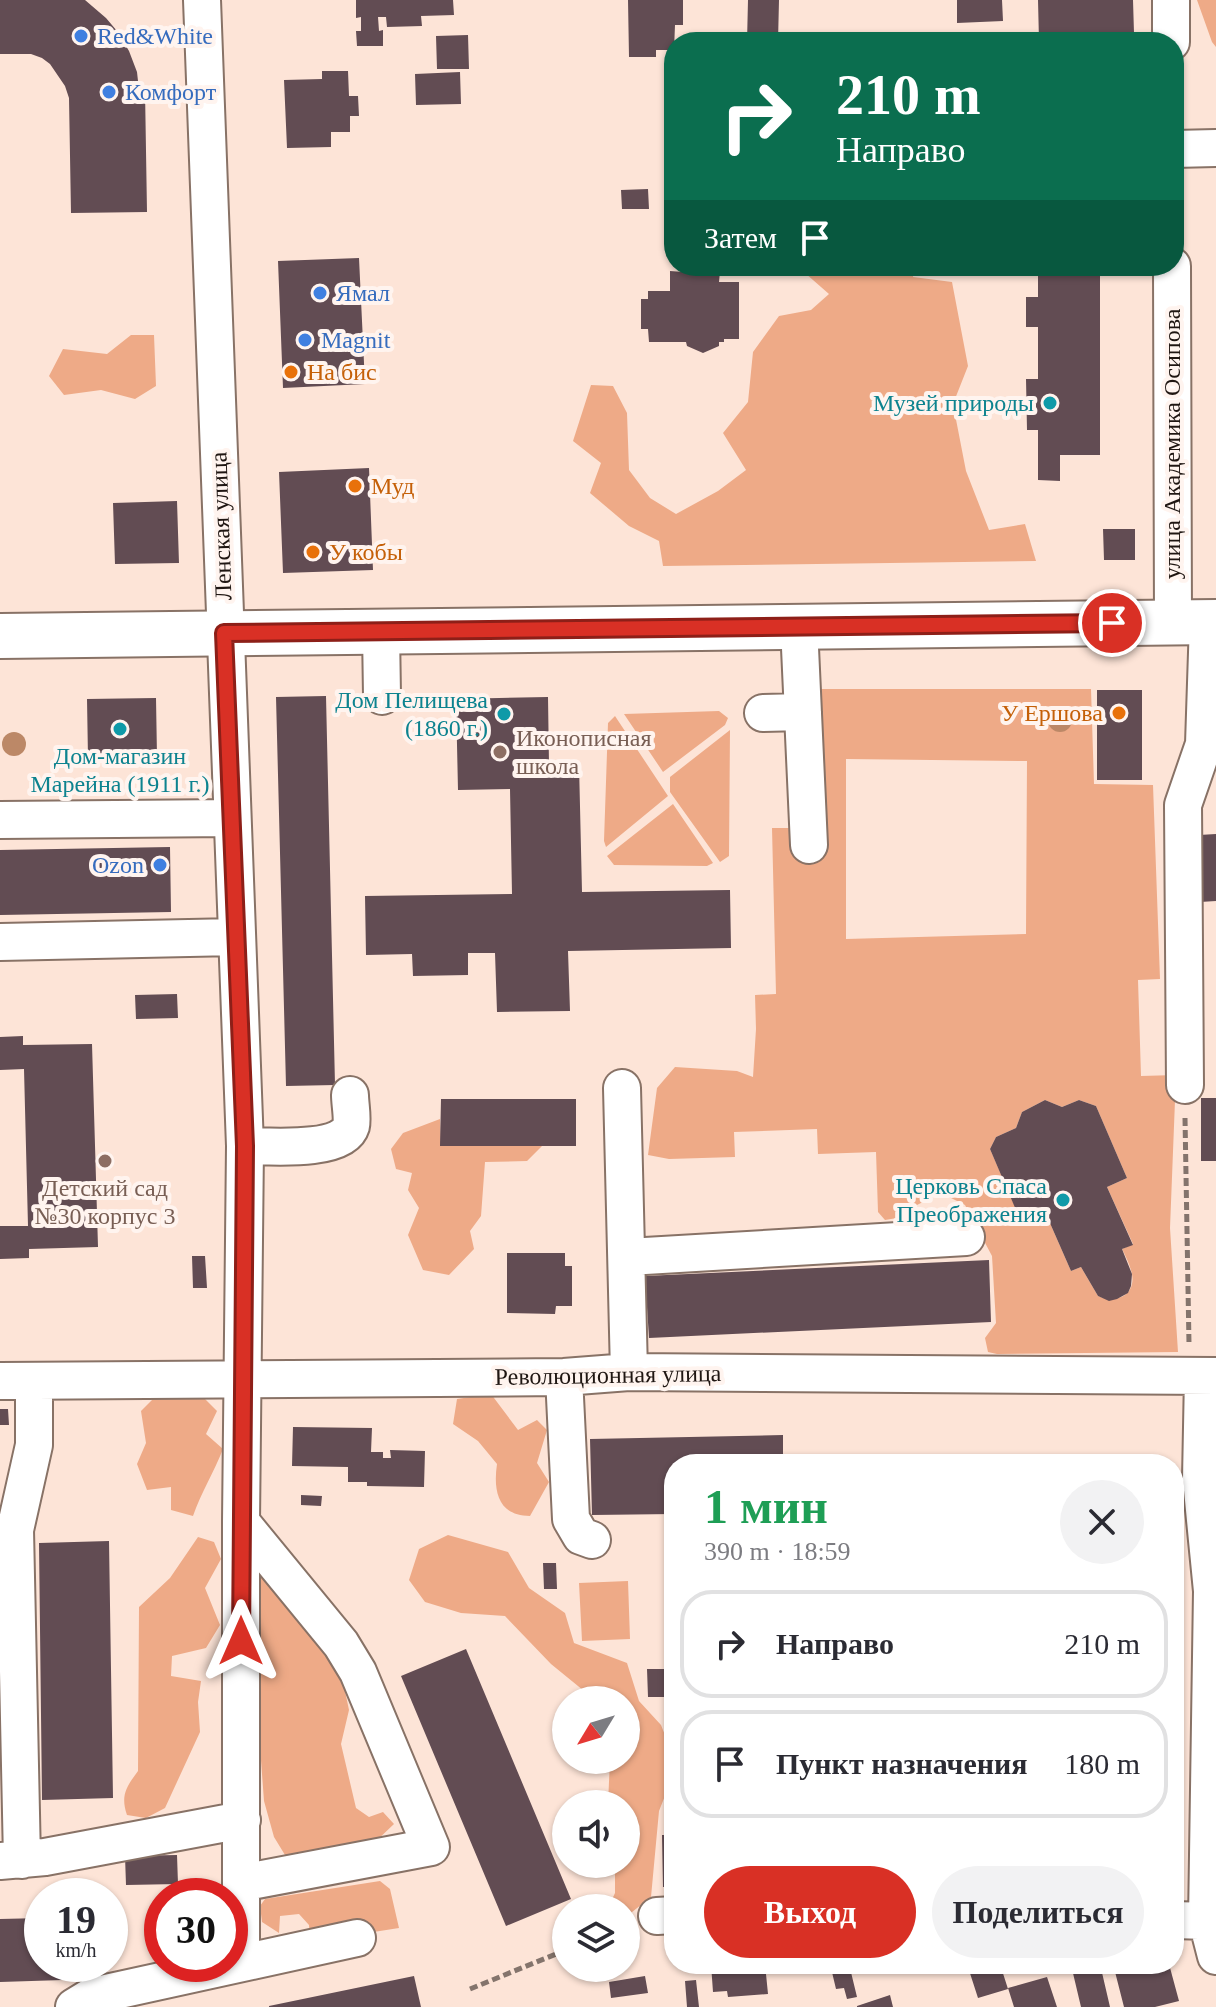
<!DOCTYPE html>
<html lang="ru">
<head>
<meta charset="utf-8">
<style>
  :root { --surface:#fff; --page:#f2f2f3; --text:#2b2b33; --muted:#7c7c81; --line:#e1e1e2; --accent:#d93025 }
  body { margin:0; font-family:"Times New Roman",serif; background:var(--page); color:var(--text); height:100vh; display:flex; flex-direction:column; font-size:30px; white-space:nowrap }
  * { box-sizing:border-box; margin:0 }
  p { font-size:26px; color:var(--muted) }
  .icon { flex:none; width:44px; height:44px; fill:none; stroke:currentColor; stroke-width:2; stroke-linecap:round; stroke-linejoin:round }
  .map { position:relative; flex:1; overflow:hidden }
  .sheet { position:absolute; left:664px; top:1454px; width:520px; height:520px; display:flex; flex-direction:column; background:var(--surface); border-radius:32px; box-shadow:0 2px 6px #0004 }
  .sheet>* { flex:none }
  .top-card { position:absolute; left:664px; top:32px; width:520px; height:244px; border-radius:32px; box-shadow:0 2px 6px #0004; background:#0b6e4f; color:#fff; overflow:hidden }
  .needle { width:52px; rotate:232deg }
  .fabs { position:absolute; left:552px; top:1686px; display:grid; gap:16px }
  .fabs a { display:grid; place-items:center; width:88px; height:88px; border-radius:50%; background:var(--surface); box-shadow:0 2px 6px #0004; font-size:40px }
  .speed { position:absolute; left:24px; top:1878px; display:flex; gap:16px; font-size:40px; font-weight:700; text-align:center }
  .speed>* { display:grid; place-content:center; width:104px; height:104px; border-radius:50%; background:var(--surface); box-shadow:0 2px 6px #0004; line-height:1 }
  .speed small { font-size:20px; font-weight:400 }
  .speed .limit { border:12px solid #d22; background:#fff; color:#111 }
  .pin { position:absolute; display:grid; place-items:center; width:68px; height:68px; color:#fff; margin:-34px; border:4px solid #fff; border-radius:50%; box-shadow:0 2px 8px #0007 }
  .me { position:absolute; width:88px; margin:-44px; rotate:0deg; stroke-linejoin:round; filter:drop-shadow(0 0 6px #0008) }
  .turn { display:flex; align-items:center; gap:28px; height:168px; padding:0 40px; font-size:36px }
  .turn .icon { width:104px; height:104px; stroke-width:2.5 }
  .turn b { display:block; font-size:56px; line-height:68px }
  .then { display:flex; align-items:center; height:76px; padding:0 40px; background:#0003; gap:16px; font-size:30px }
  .round { display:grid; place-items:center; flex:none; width:84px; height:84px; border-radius:42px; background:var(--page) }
  .overview { display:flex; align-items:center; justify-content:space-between; height:136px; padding:0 40px }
  h1 { font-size:48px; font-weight:800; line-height:60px; color:#1e9e55 }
  .button { display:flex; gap:16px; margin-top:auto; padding:16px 40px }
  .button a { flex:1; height:92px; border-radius:48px; background:var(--accent); color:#fff; font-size:32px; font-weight:800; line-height:92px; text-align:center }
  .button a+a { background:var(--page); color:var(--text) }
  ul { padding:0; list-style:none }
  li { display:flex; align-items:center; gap:24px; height:108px; margin:0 16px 12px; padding:0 24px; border:4px solid var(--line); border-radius:32px }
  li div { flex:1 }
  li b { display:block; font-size:30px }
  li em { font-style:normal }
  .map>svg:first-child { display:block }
  .green { fill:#eeaa87; fill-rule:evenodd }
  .building { fill:#624c53 }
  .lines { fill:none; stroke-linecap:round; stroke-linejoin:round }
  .minor-casing { stroke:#887266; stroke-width:40 }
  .major-casing { stroke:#887266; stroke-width:48 }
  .path { stroke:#84746c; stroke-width:5; stroke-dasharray:8 4; stroke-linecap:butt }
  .minor { stroke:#fff; stroke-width:36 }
  .major { stroke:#fff; stroke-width:44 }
  .tree { fill:#bc8867 }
  .route-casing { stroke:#8d1f18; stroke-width:20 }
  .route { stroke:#d93025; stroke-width:14 }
  .shop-dot { fill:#3f7fe0; stroke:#fff4ef; stroke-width:3 }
  .food-dot { fill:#e8710a; stroke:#fff4ef; stroke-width:3 }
  .culture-dot { fill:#0f9aa8; stroke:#fff4ef; stroke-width:3 }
  .education-dot { fill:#8d6e63; stroke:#fff4ef; stroke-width:3 }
  .labels { text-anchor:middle; stroke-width:8; stroke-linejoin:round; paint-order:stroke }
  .shop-label { font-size:24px; fill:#366cbe; stroke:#fff4ef; text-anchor:start }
  .food-label { font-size:24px; fill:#c56008; stroke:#fff4ef; text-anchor:start }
  .culture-label { font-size:24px; fill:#0d838f; stroke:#fff4ef; text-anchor:end }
  .street-label { font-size:24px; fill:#1f1612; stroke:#fff4ef }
  .education-label { font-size:24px; fill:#785e54; stroke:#fff4ef; text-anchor:start }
</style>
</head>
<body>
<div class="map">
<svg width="1216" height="2007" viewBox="0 0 1216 2007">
  <rect width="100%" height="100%" fill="#fde4d7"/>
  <path class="green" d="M1197,0H1216V47L1212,42Z
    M797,266H915L913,277L952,282L968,366L953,404L966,471L989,530L1025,524L1036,561L663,566L659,541L629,526L590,493L601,463L573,441L591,385L613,386L627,413L629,470L650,498L676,514L718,491L746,470L723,433L748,402L753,352L779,316L811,310L829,294Z
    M131,335H154L156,386L135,399L101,390L64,395L49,376L63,349L107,354Z
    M818,689H1091L1094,784L1153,785L1160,979L1138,980L1141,1076L1176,1075L1170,1228L1178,1352L997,1354L988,1352L985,1338L996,1323L992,1256L965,1205L941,1193L917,1205L909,1216L885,1220L878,1212L876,1152L818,1154L817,1129L734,1132L735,1157L669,1159L648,1155L657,1088L675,1067L737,1071L753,1077L756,1029L755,995L776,994L772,828H797L799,856H825ZM846,759L1027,761L1026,934L846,939ZM1045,1100L1062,1107L1079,1100L1096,1106L1127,1178L1107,1187L1133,1244L1122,1249C1126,1257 1130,1265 1132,1274C1136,1296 1115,1304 1098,1296L1081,1267L1071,1271L1046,1214L1022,1223L990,1149L996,1137L1016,1128L1022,1112Z
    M719,711L728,718L725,725L663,772L624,714Z
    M615,716L668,796L606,847L604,841L608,723Z
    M730,730L729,856L720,862L670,792V777Z
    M673,804L713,863L707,866L614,865L607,856Z
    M440,1119L441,1146H542L527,1161L485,1162L481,1216L470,1231L474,1249L449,1275L423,1270L408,1235L419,1208L408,1190L412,1173L396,1169L391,1149L403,1133Z
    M162,1390L199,1393L217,1411L206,1434L223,1449C214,1472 201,1493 193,1516L171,1510V1487L147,1490L137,1464L146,1443L141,1411Z
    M491,1394L518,1430L537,1420L547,1430L537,1463L549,1482L530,1516C498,1516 493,1491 497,1464L478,1441L453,1424L457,1399Z
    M448,1535L508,1552L529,1588L565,1613L574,1643L627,1663L639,1701L661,1725L674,1758V1773L659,1811L651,1897L627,1916L626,1908H608L615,1893V1864H626V1804H608L610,1760H626V1700H592L589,1695L551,1664L505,1616L461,1613L425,1602L409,1580L419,1549Z
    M198,1537L214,1542L221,1559L205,1588L220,1625L206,1648L172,1656L171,1676L201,1681L198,1702L200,1732L165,1808L146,1818L127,1815C120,1795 127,1786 138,1771L139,1607L170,1578Z
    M259,1569L341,1672L349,1710L341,1744L356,1808L369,1817L383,1812L394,1824L373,1844L285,1855L274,1837L264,1801L253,1652Z
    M628,1581L630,1639L582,1641L579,1583Z
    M380,1881L390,1889L399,1928L310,1942L309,1925L299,1914L280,1916L279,1933L262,1922L260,1906L265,1899Z"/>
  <path class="building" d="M0,0H85L106,18L117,31L129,51L137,72L139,90H145L147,212L71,213L69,98L65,86L50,64L42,58L31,54H0Z
    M356,0H453L454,15L421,16L422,26L387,27L386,17H378L379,31L383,30V46H357L356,31H361V17L356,18Z
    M628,0H683V25H675L674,50H656V57H629Z
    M748,0H779L778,42H747Z
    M957,0H1002L1003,21L957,23Z
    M1038,0H1133L1134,33H1096V40L1039,41Z
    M468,35L469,69H437L436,36Z
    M322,71H348L349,96H358L359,116H350V132H331V147L287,148L284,80L322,79Z
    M460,72L461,104L416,105L415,74Z
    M648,189L649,209H622L621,190Z
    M359,258L365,384L283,388L278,261Z
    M683,266H706L707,271H720L719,282H739V339H724V342H719V346L703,353L687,346L686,342H649L648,329H641V299H648V291H670V271L683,272Z
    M1038,266H1100V455H1060V481L1038,480V430H1027L1026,379H1038V327H1026V297H1038Z
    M369,468L373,570L283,573L279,472Z
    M177,501L179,563L115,564L113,503Z
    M1103,529H1135V560H1104Z
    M1097,690H1142V780H1097Z
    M326,696L335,1085L286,1086L276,697Z
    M548,697L549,765L579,764L582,892L730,890L731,948L568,951L570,1011L497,1012L495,953H468V975L413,976L412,954L366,955L365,896L512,894L510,789L458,790L456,699Z
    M156,698L157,757L88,758L87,699Z
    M1216,834V901L1200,902L1199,835Z
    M170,847L171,912L0,915V850Z
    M177,994L178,1018L136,1019L135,995Z
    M23,1036V1045L92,1044L98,1247L29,1249V1258L0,1259V1226H28L24,1069L0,1070V1037Z
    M1201,1098H1216V1161H1201Z
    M441,1099H576V1146H440Z
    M1045,1100L1062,1107L1079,1100L1096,1106L1127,1178L1107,1187L1133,1245L1122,1249L1132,1274L1131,1286L1128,1293L1117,1299L1109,1301L1098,1296L1081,1267L1071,1271L1046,1214L1022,1224L990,1149L996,1137L1016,1128L1022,1112Z
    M507,1253H565V1266H572V1306H556L555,1314L507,1313Z
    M192,1256H205L207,1288H193Z
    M989,1260L991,1322L649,1338L645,1276Z
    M0,1409H8L9,1425H0Z
    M293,1427L372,1428L371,1452H383V1458H391L390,1450L425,1451L424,1487L367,1486V1482H348V1467L292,1466Z
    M783,1435V1464H674V1514L592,1515L590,1439Z
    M301,1495L322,1496L321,1506L301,1505Z
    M109,1541L113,1798L42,1800L39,1543Z
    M543,1563H556L557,1589H544Z
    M466,1649L571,1899L506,1926L401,1676Z
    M647,1669H674V1697H648Z
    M662,1835H674V1887H663Z
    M177,1855L178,1884L126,1885L125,1856Z
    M42,1918V1964H63V1980L0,1982V1919Z
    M711,1964H765L768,1994L728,1997L727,1991L713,1992Z
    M826,1964H849L857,1997L847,1999L844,1988L836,1989L831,1968L827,1969Z
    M967,1964H1000L1008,1989L978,1998Z
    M1047,1964H1100L1110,2007H1081L1072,1969L1049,1974Z
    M1113,1964H1169L1179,2001L1155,2007H1124Z
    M414,1976L421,2007H269V2006Z
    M645,1976L648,1993L611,1998L609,1982Z
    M1047,1977L1057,2007H1014L1008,1988Z
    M696,1980L699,2007H687L685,1981Z
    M890,1995L893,2007H857V2006Z"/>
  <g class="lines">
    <defs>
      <path id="minor" d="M202,0L245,1146L241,1522V1963
        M1171,0V42
        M1174,149L1216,148
        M1172,266L1173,622
        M799,626L809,845
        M381,631L382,696
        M763,713L803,712
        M0,820L231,818
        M0,942L236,937
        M1185,1085L1183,805L1204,744L1208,622
        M622,1088L629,1372
        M245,1146C267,1146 343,1153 351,1126C353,1118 350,1104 350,1095
        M628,1257L966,1237
        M1203,1376L1201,1479L1212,1591L1207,1921L1216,1956
        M564,1377L571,1519L581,1536L592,1540
        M0,1381L564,1377L629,1372L1216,1376
        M241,1522L341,1644L358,1672L431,1847L241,1883
        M22,1860L15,1530L34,1445V1381
        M0,1861L45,1857L242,1820
        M657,1916L674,1915
        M1174,1920L1207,1921
        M74,2007L92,1996L357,1938"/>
      <path id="major" d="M0,636L1216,622"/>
    </defs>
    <use href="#minor" class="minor-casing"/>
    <use href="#major" class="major-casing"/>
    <path class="path" d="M1185,1118L1189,1344
      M470,1989L566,1950"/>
    <use href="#minor" class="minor"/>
    <use href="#major" class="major"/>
  </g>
  <g class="tree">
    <circle cx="1060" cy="720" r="12"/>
    <circle cx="14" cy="744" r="12"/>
  </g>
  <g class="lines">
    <defs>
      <path id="route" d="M241,1641L245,1146L224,633L1112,623"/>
    </defs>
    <use href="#route" class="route-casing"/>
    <use href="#route" class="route"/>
  </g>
  <g class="shop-dot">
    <circle cx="81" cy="36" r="8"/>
    <circle cx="109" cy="92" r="8"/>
    <circle cx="320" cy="293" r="8"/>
    <circle cx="305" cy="340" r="8"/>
    <circle cx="160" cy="865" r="8"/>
  </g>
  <g class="food-dot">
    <circle cx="291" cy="372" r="8"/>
    <circle cx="355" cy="486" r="8"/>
    <circle cx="313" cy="552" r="8"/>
    <circle cx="1119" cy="713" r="8"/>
  </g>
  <g class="culture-dot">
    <circle cx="1050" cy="403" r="8"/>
    <circle cx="504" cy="714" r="8"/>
    <circle cx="120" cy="729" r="8"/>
    <circle cx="1063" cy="1200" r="8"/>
  </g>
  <g class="education-dot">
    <circle cx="500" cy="752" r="8"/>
    <circle cx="105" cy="1161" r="8"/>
  </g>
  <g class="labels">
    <g class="shop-label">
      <text x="97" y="44">Red&amp;White</text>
      <text x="125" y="100">Комфорт</text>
      <text x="336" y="301">Ямал</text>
      <text x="321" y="348">Magnit</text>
      <text x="144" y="873" text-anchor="end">Ozon</text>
    </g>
    <g class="food-label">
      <text x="307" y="380">На бис</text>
      <text x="371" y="494">Муд</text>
      <text x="329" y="560">У кобы</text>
      <text x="1103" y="721" text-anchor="end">У Ершова</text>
    </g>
    <g class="culture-label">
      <text x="1034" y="411">Музей природы</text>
      <text x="488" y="708">Дом Пелищева<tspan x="488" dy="28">(1860 г.)</tspan></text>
      <text x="120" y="764" text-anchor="middle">Дом-магазин<tspan x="120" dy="28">Марейна (1911 г.)</tspan></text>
      <text x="1047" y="1194">Церковь Спаса<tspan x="1047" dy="28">Преображения</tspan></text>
    </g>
    <g class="street-label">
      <text transform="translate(1172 444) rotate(-90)" y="8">улица Академика Осипова</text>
      <text transform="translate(221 526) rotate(-92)" y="8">Ленская улица</text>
      <text transform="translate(608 1375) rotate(-1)" y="8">Революционная улица</text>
    </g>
    <g class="education-label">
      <text x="516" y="746">Иконописная<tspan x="516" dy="28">школа</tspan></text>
      <text x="105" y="1196" text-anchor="middle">Детский сад<tspan x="105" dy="28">№30 корпус 3</tspan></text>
    </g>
  </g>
</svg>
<div class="fabs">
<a><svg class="needle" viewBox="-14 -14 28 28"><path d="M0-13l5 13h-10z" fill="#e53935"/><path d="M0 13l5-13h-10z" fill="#7c7c81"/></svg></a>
<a><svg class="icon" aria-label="sound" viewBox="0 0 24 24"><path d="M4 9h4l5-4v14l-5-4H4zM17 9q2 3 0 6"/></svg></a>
<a><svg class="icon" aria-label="layers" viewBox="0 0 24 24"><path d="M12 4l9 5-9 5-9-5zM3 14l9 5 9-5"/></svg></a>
</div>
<div class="speed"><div>19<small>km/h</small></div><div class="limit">30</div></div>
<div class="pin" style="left:1112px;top:623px;background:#d93025"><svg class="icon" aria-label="arrive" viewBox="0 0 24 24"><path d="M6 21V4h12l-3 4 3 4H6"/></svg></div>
<svg class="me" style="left:241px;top:1641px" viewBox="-20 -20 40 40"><path d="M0-17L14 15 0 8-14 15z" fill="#d93025" stroke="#fff" stroke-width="4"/></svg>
<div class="top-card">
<div class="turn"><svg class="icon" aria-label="right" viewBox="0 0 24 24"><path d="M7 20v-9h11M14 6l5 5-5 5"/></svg><div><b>210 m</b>Направо</div></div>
<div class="then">Затем<svg class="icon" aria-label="arrive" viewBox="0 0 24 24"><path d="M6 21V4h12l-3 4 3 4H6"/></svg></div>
</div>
<section class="sheet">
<div class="overview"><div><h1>1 мин</h1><p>390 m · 18:59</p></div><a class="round"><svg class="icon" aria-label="close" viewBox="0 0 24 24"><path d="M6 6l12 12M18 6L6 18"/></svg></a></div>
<ul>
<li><svg class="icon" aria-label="right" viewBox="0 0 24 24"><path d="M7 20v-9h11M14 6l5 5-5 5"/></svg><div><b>Направо</b></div><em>210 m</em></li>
<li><svg class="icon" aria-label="arrive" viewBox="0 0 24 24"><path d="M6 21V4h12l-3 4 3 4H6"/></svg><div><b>Пункт назначения</b></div><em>180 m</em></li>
</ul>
<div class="button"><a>Выход</a><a>Поделиться</a></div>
</section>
</div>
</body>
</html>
